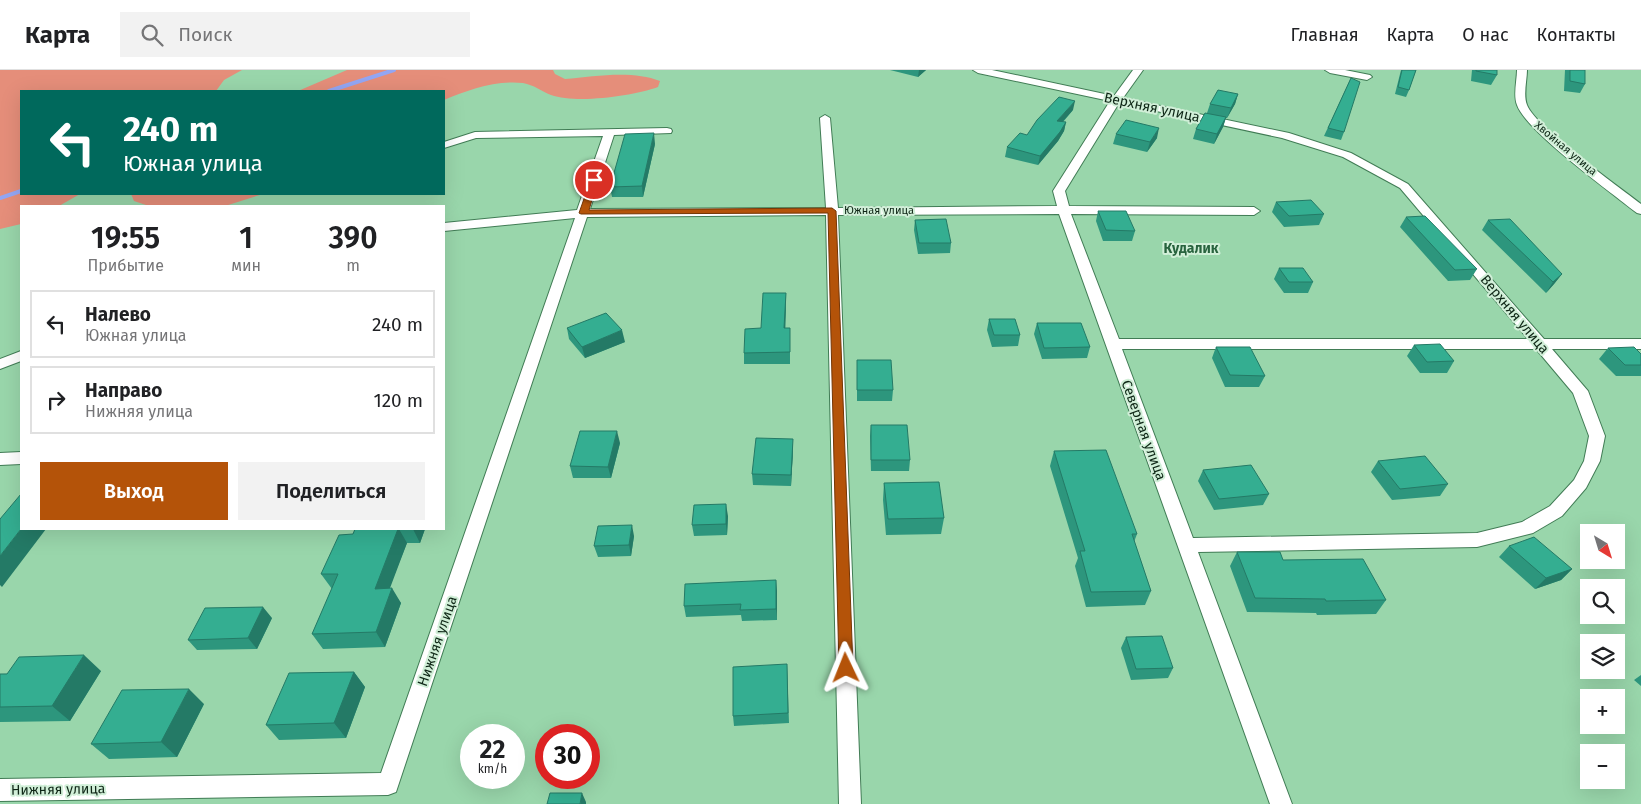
<!DOCTYPE html>
<html lang="ru">
<head>
<meta charset="utf-8">
<style>
  :root { --surface:#fff; --page:#f2f2f2; --text:#202124; --muted:#757577; --line:#e0e0e0; --accent:#b45309 }
  body { margin:0; font-family:"Fira Sans",sans-serif; background:var(--page); color:var(--text); height:100vh; display:flex; flex-direction:column; font-size:19px; white-space:nowrap }
  * { box-sizing:border-box; margin:0 }
  p { font-size:16px; color:var(--muted) }
  .icon { flex:none; width:28px; height:28px; fill:none; stroke:currentColor; stroke-width:2; stroke-linecap:round; stroke-linejoin:round }
  .map { position:relative; flex:1; overflow:hidden }
  .sheet { position:absolute; left:20px; top:135px; width:425px; height:325px; display:flex; flex-direction:column; background:var(--surface); border-radius:0px; box-shadow:0 5px 20px #0002 }
  .sheet>* { flex:none }
  .top-card { position:absolute; left:20px; top:20px; width:425px; height:105px; border-radius:0px; box-shadow:0 5px 20px #0002; background:#00695c; color:#fff; overflow:hidden }
  .needle { width:32px; rotate:142deg }
  .buttons { position:absolute; left:1580px; top:454px; display:grid; gap:10px }
  .buttons a { display:grid; place-items:center; width:45px; height:45px; border-radius:0px; background:var(--surface); box-shadow:0 5px 20px #0002; font-size:25px }
  .speed { position:absolute; left:460px; top:654px; display:flex; gap:10px; font-size:25px; font-weight:700; text-align:center }
  .speed>* { display:grid; place-content:center; width:65px; height:65px; border-radius:50%; background:var(--surface); box-shadow:0 5px 20px #0002; line-height:1 }
  .speed small { font-size:12px; font-weight:400 }
  .speed .limit { border:8px solid #d22; background:#fff; color:#111 }
  .pin { position:absolute; display:grid; place-items:center; width:42px; height:42px; color:#fff; margin:-21px; border:2px solid #fff; border-radius:50%; box-shadow:0 1px 5px #0007 }
  .me { position:absolute; width:55px; margin:-28px; rotate:358deg; stroke-linejoin:round; filter:drop-shadow(0 0 4px #0008) }
  .turn { display:flex; align-items:center; gap:18px; height:105px; padding:0 20px; font-size:22px }
  .turn .icon { width:65px; height:65px; stroke-width:2.5 }
  .turn b { display:block; font-size:35px; line-height:42px }
  .eta { display:flex; justify-content:space-evenly; align-items:center; height:85px; text-align:center }
  .eta b { font-size:30px; font-weight:600; line-height:35px }
  .button { display:flex; gap:10px; margin-top:auto; padding:10px 20px }
  .button a { flex:1; height:58px; border-radius:0px; background:var(--accent); color:#fff; font-size:20px; font-weight:600; line-height:58px; text-align:center }
  .button a+a { background:var(--page); color:var(--text) }
  ul { padding:0; list-style:none }
  li { display:flex; align-items:center; gap:15px; height:68px; margin:0 10px 8px; padding:0 10px; border:2px solid var(--line); border-radius:0px }
  li div { flex:1 }
  li b { display:block; font-size:19px }
  li em { font-style:normal }
  header { display:flex; align-items:center; gap:30px; box-sizing:border-box; height:70px; padding:0 25px; background:var(--surface); border-bottom:1px solid var(--line) }
  header strong { font-size:24px }
  nav { display:flex; gap:28px; margin-inline-start:auto; font-size:18px }
  .search { width:350px; height:45px; background:var(--page); display:flex; align-items:center; gap:12px; box-sizing:border-box; padding:0 18px; border-radius:0px; color:var(--muted); font-size:19px }
  .map>svg:first-child { display:block }
  .green { fill:#e58e7a }
  .lines { fill:none; stroke-linecap:round; stroke-linejoin:round }
  .stream { stroke:#93a6f3; stroke-width:4 }
  .street-casing { stroke:#417c55; stroke-width:2 }
  .street { fill:#fff; fill-rule:evenodd }
  .wall { fill:#2d967d }
  .shaded-wall { fill:#247a66 }
  .building { fill:#34ae91; stroke:#247a66 }
  .route { fill:#b45309; stroke:#753606 }
  .labels { text-anchor:middle; stroke-width:4; stroke-linejoin:round; paint-order:stroke }
  .far-street-label { font-size:11px; fill:#0e2616; stroke:#d1efd8 }
  .street-label { font-size:14px; fill:#0e2616; stroke:#d1efd8 }
  .far-quarter-label { font-size:14px; font-weight:bold; fill:#28633e; stroke:#d1efd8 }
</style>
</head>
<body>
<header>
<strong>Карта</strong>
<div class="search"><svg class="icon" aria-label="search" viewBox="0 0 24 24"><circle cx="10" cy="10" r="6"/><path d="M15 15l6 6"/></svg>Поиск</div>
<nav><a>Главная</a><a>Карта</a><a>О нас</a><a>Контакты</a></nav>
</header>
<div class="map">
<svg width="1641" height="734" viewBox="0 0 1641 734">
  <rect width="100%" height="100%" fill="#99d6ab"/>
  <path class="green" d="M0,0H242L224,10L216,21H21V124H80L59,136H21V154L0,159Z
    M347,0H553L555,4L565,9C596,6 633,0 660,11L658,17C633,26 577,34 551,25C541,21 534,15 523,13C496,10 468,20 444,30V21H298Z
    M131,124H263L225,136H149L134,131Z"/>
  <g class="lines">
    <path class="stream" d="M329,21L394,0
      M0,128L21,121"/>
    <defs>
      <path id="street" d="M973,0H992L1114,26L1133,0H1143L1123,28L1289,63L1351,83L1408,114L1544,269H1641V279H1552L1588,321L1605,366L1600,391L1586,418L1562,446L1533,463L1477,477L1198,482L1292,734H1270L1059,144L838,145L861,734H839L826,145L587,147L396,722L388,725L0,731V709L381,703L575,148L444,161V153L577,140L603,66L476,68L444,78V72L475,62L667,58L671,59L672,61L671,63L614,65L590,139L826,138L820,48L825,45L830,48L838,138L1057,136L1053,121L1110,31L978,3ZM1119,33L1282,68L1343,87L1400,118L1528,269H1119L1071,144L1254,145L1260,141L1254,137L1069,136L1065,121ZM1122,279H1536L1573,323L1589,366L1584,391L1574,410L1550,436L1522,452L1477,463L1193,468Z
        M1325,0H1345L1370,5L1372,7L1367,10L1330,3Z
        M1517,0H1527C1527,10 1523,25 1527,35C1536,58 1618,116 1641,134V144L1637,143C1612,123 1526,61 1517,35C1513,25 1517,10 1517,0Z
        M21,281V291L0,299V289Z
        M21,382V394L0,395V383Z"/>
    </defs>
    <use href="#street" class="street-casing"/>
    <use href="#street" class="street"/>
  </g>
  <path class="wall" d="M890,0H926L918,7Z
    M1401,0H1416L1409,20L1406,27L1395,24Z
    M1472,0H1497V5L1491,15L1471,11Z
    M1565,0H1585V14L1580,23L1564,21Z
    M1351,8L1344,62L1341,70L1324,66Z
    M1238,24L1235,34L1227,48H1226L1223,57L1214,74L1193,69L1196,59L1207,43L1210,34Z
    M1073,40L1063,52H1066L1064,61L1058,71L1038,95L1005,87L1007,77Z
    M1116,64L1157,68L1147,82L1113,74Z
    M655,74L643,127H612L610,117Z
    M1276,132L1324,144L1319,155L1284,157L1272,142Z
    M1098,141L1135,161L1132,171H1103L1096,151Z
    M1406,147L1477,199L1470,210L1448,211L1400,157Z
    M915,150L951,173L950,183L918,184L914,160Z
    M1488,150L1562,204L1554,214L1546,223L1482,160Z
    M1279,198L1313,212L1308,223H1284L1274,209Z
    M786,223L785,258L790,269V294H744V283Z
    M989,249L1020,265L1018,276L992,277L987,260Z
    M1037,253L1090,277L1087,288L1042,289L1034,264Z
    M567,258L625,272L585,288L569,269Z
    M1414,275L1454,291L1447,303H1420L1407,286Z
    M1216,277L1265,306L1259,317H1225L1212,288Z
    M1608,278L1641,284V306H1616L1599,289Z
    M857,290L893,320L892,331H857Z
    M871,355L910,390L909,401H871L870,366Z
    M620,373L611,408H573L570,396Z
    M793,380L791,416L753,415L752,404Z
    M1054,381L1137,464L1134,472L1151,521L1145,535L1086,537L1075,496L1078,488L1050,396Z
    M1378,391L1448,414L1440,426L1392,430L1371,402Z
    M1203,400L1269,424L1263,435L1214,440L1198,411Z
    M884,413L944,448L941,464L886,465L883,430Z
    M728,446L727,465L694,466L692,455Z
    M355,459H425L420,473H407L389,518L401,533L385,577L323,579L312,564L332,519L321,504L353,464Z
    M634,466L631,486L598,487L594,476Z
    M1509,476L1572,499L1561,510L1535,519L1499,487Z
    M1237,482L1283,490L1386,530L1376,544L1317,545L1316,543L1247,542L1230,496Z
    M776,510L777,550L742,551L741,545L686,547L684,536Z
    M272,548L257,579L197,580L188,570Z
    M1126,567L1173,598L1168,608L1131,610L1121,578Z
    M787,594L789,653L734,656L733,646Z
    M101,601L70,651L0,652V604Z
    M354,602L365,617L346,668L279,670L266,655Z
    M1641,605V616L1634,610Z
    M204,634L177,687L109,689L91,674Z"/>
  <path class="shaded-wall" d="M919,0H926L918,7Z
    M1238,24L1235,34L1227,48L1231,38Z
    M1075,31L1073,40L1055,60L1057,51Z
    M1226,47L1223,57L1214,74L1217,64Z
    M1066,52L1064,61L1058,71L1038,95L1040,86Z
    M1159,58L1157,68L1147,82L1150,72Z
    M654,63L655,74L643,127L642,116Z
    M1562,204L1554,214L1546,223L1553,212Z
    M786,223V234L785,269L784,258Z
    M622,260L625,272L585,288L582,277Z
    M617,361L620,373L611,408L608,397Z
    M793,369V380L791,416V405Z
    M726,434L728,446L727,465L726,454Z
    M632,455L634,466L631,486L629,475Z
    M21,459H46L2,517L0,515V486Z
    M398,459H399L407,473L384,534L375,519Z
    M413,459H425L420,473Z
    M1572,499L1561,510L1535,519L1546,508Z
    M776,510L777,521V550L776,539Z
    M392,518L401,533L385,577L376,562Z
    M263,537L272,548L257,579L248,568Z
    M84,585L101,601L70,651L52,636Z
    M354,602L365,617L346,668L334,653Z
    M189,619L204,634L177,687L161,672Z
    M582,723L586,732V734H580Z"/>
  <path class="building" d="M1402,0H1416L1409,20L1398,17Z
    M1476,0H1497V5L1476,1Z
    M1570,0H1585V14L1570,11Z
    M1351,8L1360,12L1344,62L1328,58Z
    M1218,20L1238,24L1231,38L1210,34Z
    M1059,27L1075,31L1057,51L1066,52L1060,62L1040,86L1007,77L1020,63L1027,65L1037,50Z
    M1205,43L1226,47L1217,64L1196,59Z
    M1126,50L1159,58L1150,72L1116,64Z
    M654,63L642,116L610,117L625,64Z
    M1311,130L1324,144L1289,146L1276,132Z
    M1098,141H1126L1135,161L1106,160Z
    M1425,146L1477,199L1455,200L1406,147Z
    M946,149L951,173H919L915,150Z
    M1510,149L1562,204L1553,212L1488,150Z
    M1279,198H1303L1313,212H1289Z
    M763,223H786L784,258H790V282L744,283L745,259L761,258Z
    M606,243L622,260L582,277L567,258Z
    M989,249H1015L1020,265H994Z
    M1037,253H1081L1090,277L1044,278Z
    M1440,274L1454,291L1427,292L1414,275Z
    M1216,277H1250L1265,306L1230,305Z
    M1634,277L1641,284V295H1625L1608,278Z
    M857,290H891L893,320H857Z
    M871,355H907L910,390H871Z
    M580,361H617L608,397L570,396Z
    M756,368L793,369L791,405L752,404Z
    M1106,380L1137,464H1132L1151,521L1091,522L1080,481H1085L1054,381Z
    M1425,386L1448,414L1400,419L1378,391Z
    M1251,395L1269,424L1219,429L1203,400Z
    M939,412L944,448L888,449L884,413Z
    M21,424V459L0,486V449Z
    M726,434V454L692,455L694,435Z
    M632,455L629,475L594,476L598,456Z
    M355,459H398L375,519L392,518L376,562L312,564L338,504H321L339,465L353,464Z
    M1534,467L1572,499L1546,508L1509,476Z
    M1237,482H1280L1283,490L1363,489L1386,530L1326,531L1325,529L1255,528Z
    M776,510V539L740,540L741,534L684,536L685,514Z
    M263,537L248,568L188,570L205,538Z
    M1162,566L1173,598L1136,599L1126,567Z
    M84,585L52,636L0,637V604H7L19,587Z
    M787,594L788,643L733,646V597Z
    M354,602L334,653L266,655L289,603Z
    M189,619L161,672L91,674L122,620Z
    M550,723H582L580,734H547Z"/>
  <path class="route" d="M591,109L598,110L589,140L832,138L836,141L853,598L851,602L846,604L841,602L839,598L828,143L581,144L579,143Z"/>
  <g class="labels">
    <g class="far-street-label">
      <text transform="translate(1566 78) rotate(40)" y="4">Хвойная улица</text>
      <text x="879" y="144">Южная улица</text>
    </g>
    <g class="street-label">
      <text transform="translate(1152 37) rotate(12)" y="5">Верхняя улица</text>
      <text transform="translate(1515 244) rotate(50)" y="5">Верхняя улица</text>
      <text transform="translate(1144 360) rotate(70)" y="5">Северная улица</text>
      <text transform="translate(437 571) rotate(-71)" y="5">Нижняя улица</text>
      <text transform="translate(58 719) rotate(-1)" y="5">Нижняя улица</text>
    </g>
    <g class="far-quarter-label">
      <text x="1191" y="183">Кудалик</text>
    </g>
  </g>
</svg>
<div class="buttons">
<a><svg class="needle" viewBox="-14 -14 28 28"><path d="M0-13l5 13h-10z" fill="#e53935"/><path d="M0 13l5-13h-10z" fill="#757577"/></svg></a>
<a><svg class="icon" aria-label="search" viewBox="0 0 24 24"><circle cx="10" cy="10" r="6"/><path d="M15 15l6 6"/></svg></a>
<a><svg class="icon" aria-label="layers" viewBox="0 0 24 24"><path d="M12 4l9 5-9 5-9-5zM3 14l9 5 9-5"/></svg></a>
<a>+</a>
<a>−</a>
</div>
<div class="speed"><div>22<small>km/h</small></div><div class="limit">30</div></div>
<div class="pin" style="left:594px;top:110px;background:#d93025"><svg class="icon" aria-label="arrive" viewBox="0 0 24 24"><path d="M6 21V4h12l-3 4 3 4H6"/></svg></div>
<svg class="me" style="left:846px;top:598px" viewBox="-20 -20 40 40"><path d="M0-17L14 15 0 8-14 15z" fill="#b45309" stroke="#fff" stroke-width="4"/></svg>
<div class="top-card">
<div class="turn"><svg class="icon" aria-label="left" viewBox="0 0 24 24"><path d="M17 20v-9H6M10 6l-5 5 5 5"/></svg><div><b>240 m</b>Южная улица</div></div>
</div>
<section class="sheet">
<div class="eta">
<div><b>19:55</b><p>Прибытие</p></div>
<div><b>1</b><p>мин</p></div>
<div><b>390</b><p>m</p></div>
</div>
<ul>
<li><svg class="icon" aria-label="left" viewBox="0 0 24 24"><path d="M17 20v-9H6M10 6l-5 5 5 5"/></svg><div><b>Налево</b><p>Южная улица</p></div><em>240 m</em></li>
<li><svg class="icon" aria-label="right" viewBox="0 0 24 24"><path d="M7 20v-9h11M14 6l5 5-5 5"/></svg><div><b>Направо</b><p>Нижняя улица</p></div><em>120 m</em></li>
</ul>
<div class="button"><a>Выход</a><a>Поделиться</a></div>
</section>
</div>
</body>
</html>
